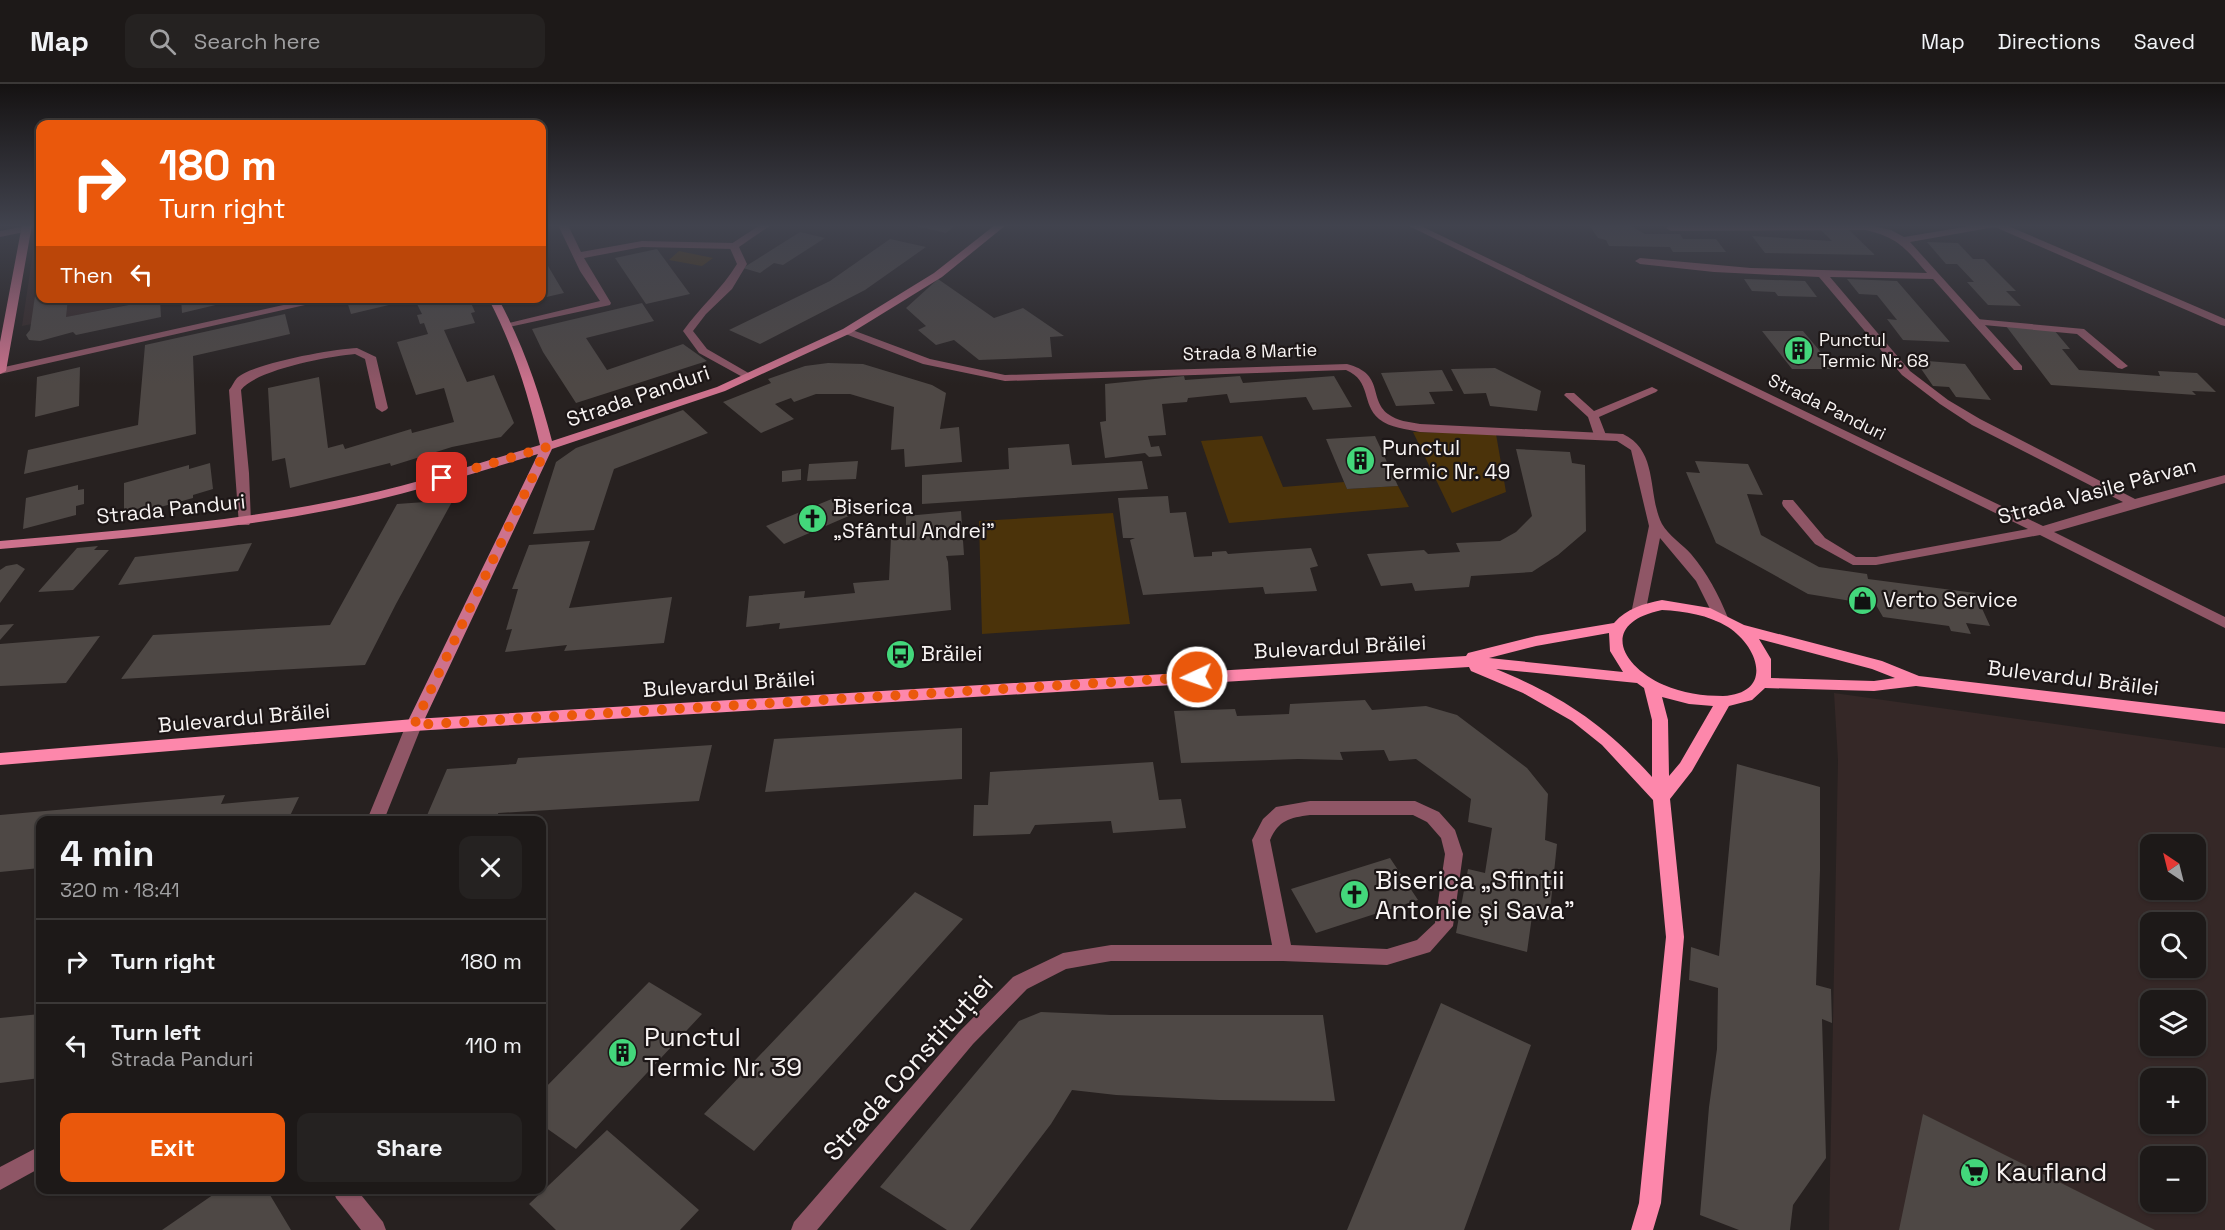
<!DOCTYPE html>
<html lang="en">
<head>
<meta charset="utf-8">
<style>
  :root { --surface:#1d1918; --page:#252221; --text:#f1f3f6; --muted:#a0a0a2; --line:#3b3837; --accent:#ea580c }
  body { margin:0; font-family:"Space Grotesk",sans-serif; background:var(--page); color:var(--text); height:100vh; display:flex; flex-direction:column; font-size:22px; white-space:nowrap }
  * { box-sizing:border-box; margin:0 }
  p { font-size:20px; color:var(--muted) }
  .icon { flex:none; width:33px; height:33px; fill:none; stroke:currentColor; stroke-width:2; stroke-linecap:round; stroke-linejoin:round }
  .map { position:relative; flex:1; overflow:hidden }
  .drawer { position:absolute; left:36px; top:732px; width:510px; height:378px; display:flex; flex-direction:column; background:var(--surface); border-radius:12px; box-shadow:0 2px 4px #0004,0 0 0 2px var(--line) }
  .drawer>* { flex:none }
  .guide { position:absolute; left:36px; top:36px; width:510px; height:183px; border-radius:12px; box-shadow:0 2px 4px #0004,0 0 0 2px var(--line); background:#ea580c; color:#fff; overflow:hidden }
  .needle { width:39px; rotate:325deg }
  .controls { position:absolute; left:2140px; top:750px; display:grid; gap:12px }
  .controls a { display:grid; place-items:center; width:66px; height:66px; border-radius:12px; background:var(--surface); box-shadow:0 2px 4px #0004,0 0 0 2px var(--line); font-size:30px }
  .pin { position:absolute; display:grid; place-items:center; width:51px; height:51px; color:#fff; margin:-26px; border-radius:12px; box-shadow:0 3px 9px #0006 }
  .me { position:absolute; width:66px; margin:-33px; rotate:267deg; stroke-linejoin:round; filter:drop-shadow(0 0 4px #0008) }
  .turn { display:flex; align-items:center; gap:21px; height:126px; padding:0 24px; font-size:27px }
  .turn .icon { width:78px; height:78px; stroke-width:2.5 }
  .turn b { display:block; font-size:42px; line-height:51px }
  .then { display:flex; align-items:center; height:57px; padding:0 24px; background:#0003; gap:12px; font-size:22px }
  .round { display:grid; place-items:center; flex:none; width:63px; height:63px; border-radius:12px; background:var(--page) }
  .headline { display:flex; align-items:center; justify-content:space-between; height:102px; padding:0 24px }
  h1 { font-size:36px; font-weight:800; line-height:45px }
  .cta { display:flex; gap:12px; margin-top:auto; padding:12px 24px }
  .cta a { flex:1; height:69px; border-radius:12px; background:var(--accent); color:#fff; font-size:24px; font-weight:800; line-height:69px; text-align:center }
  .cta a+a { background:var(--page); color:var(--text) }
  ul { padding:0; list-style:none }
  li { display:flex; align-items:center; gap:18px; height:84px; padding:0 24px; border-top:2px solid var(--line) }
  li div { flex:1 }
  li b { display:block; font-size:22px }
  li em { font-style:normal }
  header { display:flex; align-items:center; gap:36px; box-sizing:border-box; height:84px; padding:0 30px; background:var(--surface); border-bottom:2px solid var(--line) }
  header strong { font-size:28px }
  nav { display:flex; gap:33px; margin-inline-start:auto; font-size:21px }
  .search { width:420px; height:54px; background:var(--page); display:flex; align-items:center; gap:15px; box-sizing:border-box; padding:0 21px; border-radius:12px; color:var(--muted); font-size:22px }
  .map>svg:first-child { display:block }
  .built { fill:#352827; fill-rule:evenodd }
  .green { fill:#4b330a }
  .building { fill:#4e4845 }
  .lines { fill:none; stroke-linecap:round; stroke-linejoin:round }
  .lane { fill:#8f5666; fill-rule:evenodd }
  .street { fill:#8f5666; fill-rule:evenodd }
  .secondary { fill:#cd728d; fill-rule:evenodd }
  .primary { fill:#fd87ab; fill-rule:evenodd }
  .route { stroke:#ea580c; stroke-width:10; stroke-dasharray:0 18 }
  .labels { text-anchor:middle; stroke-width:4.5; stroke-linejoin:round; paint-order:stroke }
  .far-poi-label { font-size:18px; fill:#f8f4f3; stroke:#1d1717; text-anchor:start }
  .far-street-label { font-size:18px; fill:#f8f4f3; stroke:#1d1717 }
  .street-label { font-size:21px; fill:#f8f4f3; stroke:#1d1717 }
  .poi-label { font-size:21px; fill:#f8f4f3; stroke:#1d1717; text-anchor:start }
  .near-poi-label { font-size:26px; fill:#f8f4f3; stroke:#1d1717; text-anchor:start }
  .near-street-label { font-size:26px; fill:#f8f4f3; stroke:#1d1717 }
</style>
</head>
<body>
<header>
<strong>Map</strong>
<div class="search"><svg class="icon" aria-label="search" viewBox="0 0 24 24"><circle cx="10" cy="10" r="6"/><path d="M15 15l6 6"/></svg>Search here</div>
<nav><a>Map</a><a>Directions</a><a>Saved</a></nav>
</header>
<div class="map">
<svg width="2225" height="1146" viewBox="0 0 2225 1146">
  <rect width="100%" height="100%" fill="#272120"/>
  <path class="built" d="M37,141H40V214L157,215L22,242Z
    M1834,609L2225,664V1146H1829L1838,676ZM2151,760H2196V806H2151ZM2151,838H2196V884H2151ZM2151,916H2196V962H2151ZM2151,994H2196V1040H2151ZM2151,1072H2196V1118H2151Z"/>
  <path class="green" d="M679,167L713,174L702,182L669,176Z
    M1413,348L1496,350L1506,408L1452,429Z
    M1262,352L1283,403L1344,398L1347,405L1398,402L1409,423L1229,439L1201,357Z
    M1113,429L1130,540L982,550L979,437Z"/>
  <path class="building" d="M911,141H956L946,149Z
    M1589,141H1629L1645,150H1680L1683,155H1716L1726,168H1673L1670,163L1609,162L1606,156L1598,154Z
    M1819,144L1848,145L1875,171L1765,169L1752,152L1832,157Z
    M800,148L825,154L783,181L774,179L760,189L743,184Z
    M890,155L926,163L865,206L760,260L729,246L830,197Z
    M1927,158L1958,159L1973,175H1984L2016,207H2006L2021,222L1988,221L1967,198H1974L1957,180H1946Z
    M657,165L690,210L646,220L615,174Z
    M542,170L548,182L564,209L542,214Z
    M938,195L994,234L1023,224L1064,252L1050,253L1052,273L979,276L954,256L936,261L918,246L926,242L906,224Z
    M1744,195L1805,197L1817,213L1778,212L1775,208L1752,207Z
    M1847,195L1897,197L1950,258L1903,256L1887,235L1897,236L1877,211L1859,210Z
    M40,204V214H68L66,233L160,215L161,233L76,251L73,248L40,257L29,256L26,251L30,246L36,205Z
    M181,214H241V215L182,229Z
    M346,214H414V215L351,230Z
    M414,214H464L466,220L471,219L475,228L471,229L475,239L444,246L467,298L494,291L514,339L501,353L452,363L391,382L390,379L290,404L285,374L272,377L268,304L319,293L328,364L343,360L345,365L411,345L412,349L454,338L444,304L416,311L397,258L428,250L424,239L420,240L417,231L422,230Z
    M642,219L654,237L586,254L607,286L683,260L707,277L576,319L543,268L532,245Z
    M285,230L290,250L193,272L196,350L24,390L28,366L138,341L145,261Z
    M2006,242L2054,246L2070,265H2062L2079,286L2160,292L2158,287L2197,289L2216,308L2192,307L2196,311L2051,301Z
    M1762,247H1803L1835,285H1792Z
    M1915,276L1965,280L1991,316L1956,313L1949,303L1933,302Z
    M828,279L863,280L932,301L946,309L940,345L959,343L962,378L905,383L904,365L891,366L894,323L850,310H816L794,318L791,314L775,320L794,335L761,349L723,318L771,299L768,295L805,282Z
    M80,283L79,322L35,333L37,293Z
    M1495,284L1541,307L1537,327L1490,322L1486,309L1464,310L1451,285Z
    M1442,286L1453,307L1429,308L1435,320L1396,322L1381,289Z
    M1184,292L1185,296L1240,292L1243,299L1334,292L1352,323L1313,326L1306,313L1230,319L1227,310L1188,314L1187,318L1162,320L1166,351L1148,352L1151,363L1159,362L1162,372L1149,373L1145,369L1105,374L1100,338L1106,337L1105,300Z
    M683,326L708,349L614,385L594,446L533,450L556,378L576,364Z
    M1375,352L1398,402L1347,405L1326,355Z
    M1069,360L1072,381L1142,377L1148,405L922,420V391L1009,385L1008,364Z
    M1516,365L1570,368L1572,379L1585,381L1586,447L1558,471L1532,488L1471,492L1469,503L1415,507L1412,499L1381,502L1367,470L1424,466L1428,470L1460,468L1456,459L1500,457L1516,448L1532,432Z
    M858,377L856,395L807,397L809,380Z
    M1695,377L1748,380L1763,411L1747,410L1761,451L1819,483L1867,490L1868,495L1975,509L1990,542L1966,539L1971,550L1951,547L1949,542L1883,533L1876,521L1808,510L1767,487L1716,459L1686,388L1700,389Z
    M210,379L213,405L193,411V414L146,427L145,423L124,428V399L189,381V385Z
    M801,385V396L782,398V387Z
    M78,401V406L84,405V420L76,422V431L23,445L26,414Z
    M839,412L858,428L784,460L766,442Z
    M1168,412L1170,429L1186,428L1194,473L1212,472V468L1226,467L1228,470L1311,464L1318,482L1310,484L1317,507L1265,510L1263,503L1143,511L1130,456L1135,454H1123L1118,414Z
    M453,416L396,520L365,581L121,595L153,551L330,541L397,420Z
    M961,427L964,471L946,472L948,478L951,526L779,545L780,539L746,543L749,512L805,507L804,514L855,509L853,499L889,496L891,453L906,452V432Z
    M590,457L569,524L672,513L664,559L564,567L567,561L505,568L512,545L506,546L518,505H512L529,461Z
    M252,459L238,487L118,501L135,473Z
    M98,462L94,466H109L73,506L38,508L77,464Z
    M17,480L25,485L0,519V486L6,482Z
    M14,540L0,556V541Z
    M100,552L66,599L0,602V560Z
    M1365,616L1372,626L1426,622L1457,631L1527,684L1548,710L1545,756L1557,760L1549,836L1532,832L1527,868L1456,849L1468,785L1485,789L1492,744L1468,738L1471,715L1416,675L1389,677L1384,666L1340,668L1343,676L1298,675L1181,679L1174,627L1235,625L1237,632L1289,630L1290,620Z
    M962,644V695L765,708L774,655Z
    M712,661L699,717L498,729L499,734L491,736H425L447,685L516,680L518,674Z
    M1153,678L1159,716L1181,715L1186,744L1113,749L1111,737L1035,741L1030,750L973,752L974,721H988L990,688Z
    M1737,680L1820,703V787L1816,901L1831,905L1832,939L1822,935L1826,1074L1793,1121L1790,1146H1739L1700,1131L1709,1023L1717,965L1718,904L1689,896L1691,863L1719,872Z
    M225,711L221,720L299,713L288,736H40V784L0,788V731Z
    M1390,774L1418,816L1316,849L1291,805Z
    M915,808L963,835L754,1067L704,1030Z
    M649,898L702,930L576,1065L542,1041V1007Z
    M1441,919L1531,961L1464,1146H1347Z
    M1041,928L1111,931H1323L1335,1017L1219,1016L1116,1011L1072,1006L1051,1040L970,1146H947L880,1103L1019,937Z
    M40,930V994L0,999V934Z
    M1923,1030L2155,1146H1899Z
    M607,1046L699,1126L680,1146H556L529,1120Z
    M220,1106H267L291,1146H162Z"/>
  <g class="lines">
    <path class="lane" d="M760,141H771L739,163L747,180L732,205L706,230L693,247L707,265L752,291L754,293L748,296L699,269L683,247C700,223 722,205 737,180L729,162L731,160Z
      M1977,235L2084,245L2128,282L2122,285L2118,284L2077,250L1973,240L1972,238Z
      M357,264L376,273L388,324L386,326L382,328L376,324L365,275L355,270C330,272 255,286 241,306L249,389L251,438L249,441H239L229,306C232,303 234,297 237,294C254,279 333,265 357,264Z
      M1652,303L1658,306L1656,308L1599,333L1606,351L1600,355L1594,351L1588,333L1564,311L1566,309H1574L1594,327Z"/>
    <path class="street" d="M558,141H568L581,168L642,157L734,159L739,162L734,165L642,163L584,174L611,219L610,221L505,244V240L600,217L580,187Z
      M1407,141H1419L2043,442L2123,418L1972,341L1940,320L1902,291L1819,193L1714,188L1640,180L1635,177L1640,174L1751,184L1927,189C1906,165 1898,153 1865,146L1671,147L1666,144L1671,141H1869L1891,146L1904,153L1976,141H2006L2225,235V242L2221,241L1995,143L1910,158L2022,282V286H2014L1933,195L1830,193L1910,287L1948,316L1980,335L2135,415L2225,391V399L2054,448L2225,533V544L2040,451L1876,481H1853L1815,460L1783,422L1782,419L1783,416H1793L1825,454L1856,473H1876L2028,445Z
      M26,142L29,143V147L0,153V147Z
      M315,214H336L0,290V284Z
      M847,244L930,275L1005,291L1347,280C1385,290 1368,314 1388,330C1397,337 1409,338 1420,340L1623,350C1659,367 1647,410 1662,440C1668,451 1683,461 1691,470C1707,489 1719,511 1728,534L1726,537H1716L1696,497L1660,454L1646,525L1639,530L1632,525L1649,442L1631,366L1617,357L1420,348C1407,345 1390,344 1379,335C1361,320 1372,297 1346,286L1005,297L923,280L843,249L842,247Z
      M414,635L420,637L422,641L384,736H367L406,641L408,637Z
      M1310,717H1415L1439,728L1455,746L1463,770L1453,842L1430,868L1387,881L1283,877H1111L1066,885L1027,905L973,960L817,1146H791L794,1138L959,948L1013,893L1063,869L1111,861H1272L1252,756L1263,735L1276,723ZM1310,731H1413L1427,738L1441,754L1445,770L1435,839L1417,856L1387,865L1291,861L1270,756C1279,736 1289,734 1310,731Z
      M40,1062V1084L0,1106V1083Z
      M333,1106H357L383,1138L386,1146H361L336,1114Z"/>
    <path class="secondary" d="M22,141H32L6,287L0,290V258Z
      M995,141H1006L942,193L851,249L725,307L552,365L420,645H408L406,641L538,370C471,390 404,411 335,425C224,447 112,455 0,465V457C112,447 224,439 334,417C404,404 472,381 540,361C528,310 513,261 488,214H498C523,260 539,307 552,357L717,303L843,245L934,189Z"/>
    <path class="primary" d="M1662,516L1710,524L1744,541L1882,577L1919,592L2225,628V640L1916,602L1874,607L1765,604L1752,616L1729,622L1692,687L1670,715L1684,853L1661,1119L1653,1146H1631L1639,1119L1666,853L1653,716L1602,661L1572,637L1523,609L1471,587L1469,583L414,647L0,681V669L414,635L1466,572L1468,569L1536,552L1614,539C1627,524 1643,520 1662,516ZM1662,526C1685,527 1708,531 1728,543C1759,563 1774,609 1723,612C1703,612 1682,609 1664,601C1619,581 1600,539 1662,526ZM1609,549L1610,567L1623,588L1489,574L1536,562ZM1759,555L1872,585L1895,594L1874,597L1771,594V575ZM1496,585L1637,599L1644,604L1652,636V693C1604,640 1562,612 1496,585ZM1662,613L1689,620L1713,622L1680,679L1669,692L1668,636Z"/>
  </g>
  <linearGradient id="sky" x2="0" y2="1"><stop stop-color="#151212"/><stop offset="0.47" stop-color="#41434e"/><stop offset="1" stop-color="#41434e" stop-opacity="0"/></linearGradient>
  <rect width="2225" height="301" fill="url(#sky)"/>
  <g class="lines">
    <path class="route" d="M442,394L547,363L414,641L1197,593"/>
  </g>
  <defs>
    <symbol id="building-disc" viewBox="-11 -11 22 22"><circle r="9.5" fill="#43d77b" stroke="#1d1717"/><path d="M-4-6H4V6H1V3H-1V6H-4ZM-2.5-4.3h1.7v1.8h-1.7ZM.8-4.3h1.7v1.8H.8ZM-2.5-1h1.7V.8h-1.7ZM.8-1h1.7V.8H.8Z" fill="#111"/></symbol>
    <symbol id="church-disc" viewBox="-11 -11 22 22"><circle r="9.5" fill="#43d77b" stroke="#1d1717"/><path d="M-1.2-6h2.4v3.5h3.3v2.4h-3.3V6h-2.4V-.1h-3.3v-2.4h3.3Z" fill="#111"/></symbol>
    <symbol id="shop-disc" viewBox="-11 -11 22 22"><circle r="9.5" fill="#43d77b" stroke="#1d1717"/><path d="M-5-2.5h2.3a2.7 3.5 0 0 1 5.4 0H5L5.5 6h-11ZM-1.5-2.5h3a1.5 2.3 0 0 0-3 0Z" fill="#111"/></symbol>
    <symbol id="bus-disc" viewBox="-11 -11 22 22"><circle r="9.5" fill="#43d77b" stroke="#1d1717"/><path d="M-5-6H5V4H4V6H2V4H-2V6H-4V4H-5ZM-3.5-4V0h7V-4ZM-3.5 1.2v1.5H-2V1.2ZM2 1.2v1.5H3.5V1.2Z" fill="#111"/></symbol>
    <symbol id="supermarket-disc" viewBox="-11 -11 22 22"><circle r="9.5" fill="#43d77b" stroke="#1d1717"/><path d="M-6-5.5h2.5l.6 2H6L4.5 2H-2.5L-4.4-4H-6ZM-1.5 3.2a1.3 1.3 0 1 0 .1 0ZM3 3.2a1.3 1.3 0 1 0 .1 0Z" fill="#111"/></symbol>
  </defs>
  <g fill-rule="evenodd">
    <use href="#building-disc" x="1782" y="250" width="33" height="33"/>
    <use href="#building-disc" x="1344" y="360" width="33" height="33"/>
    <use href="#church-disc" x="796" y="418" width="33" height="33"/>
    <use href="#shop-disc" x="1846" y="500" width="33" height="33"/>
    <use href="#bus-disc" x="884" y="554" width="33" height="33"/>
    <use href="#church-disc" x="1338" y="794" width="33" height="33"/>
    <use href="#building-disc" x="606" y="952" width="33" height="33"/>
    <use href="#supermarket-disc" x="1958" y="1072" width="33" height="33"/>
  </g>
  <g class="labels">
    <g class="far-poi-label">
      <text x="1819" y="262">Punctul<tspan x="1819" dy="21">Termic Nr. 68</tspan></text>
    </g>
    <g class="far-street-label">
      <text transform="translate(1250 268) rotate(-2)" y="6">Strada 8 Martie</text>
      <text transform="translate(1827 323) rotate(26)" y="6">Strada Panduri</text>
    </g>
    <g class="street-label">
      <text transform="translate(638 312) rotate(-19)" y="7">Strada Panduri</text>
      <text transform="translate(2097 407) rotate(-15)" y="7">Strada Vasile Pârvan</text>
      <text transform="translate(171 425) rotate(-6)" y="7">Strada Panduri</text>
      <text transform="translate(1340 563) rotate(-3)" y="7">Bulevardul Brăilei</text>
      <text transform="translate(2073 594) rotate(7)" y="7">Bulevardul Brăilei</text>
      <text transform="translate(729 600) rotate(-4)" y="7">Bulevardul Brăilei</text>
      <text transform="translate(244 634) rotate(-5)" y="7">Bulevardul Brăilei</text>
    </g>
    <g class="poi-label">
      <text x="1382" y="371">Punctul<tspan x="1382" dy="24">Termic Nr. 49</tspan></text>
      <text x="833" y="430">Biserica<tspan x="833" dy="24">„Sfântul Andrei"</tspan></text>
      <text x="1883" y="523">Verto Service</text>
      <text x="921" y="577">Brăilei</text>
    </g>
    <g class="near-poi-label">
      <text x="1375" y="805">Biserica „Sfinții<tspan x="1375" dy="30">Antonie și Sava"</tspan></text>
      <text x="644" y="962">Punctul<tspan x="644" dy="30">Termic Nr. 39</tspan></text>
      <text x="1996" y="1097">Kaufland</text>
    </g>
    <g class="near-street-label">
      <text transform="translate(908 984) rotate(-48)" y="9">Strada Constituției</text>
    </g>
  </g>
</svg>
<div class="controls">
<a><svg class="needle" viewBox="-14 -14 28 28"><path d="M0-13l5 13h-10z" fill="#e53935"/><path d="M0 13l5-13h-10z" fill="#a0a0a2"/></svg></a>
<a><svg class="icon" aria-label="search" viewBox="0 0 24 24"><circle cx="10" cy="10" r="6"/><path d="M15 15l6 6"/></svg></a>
<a><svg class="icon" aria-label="layers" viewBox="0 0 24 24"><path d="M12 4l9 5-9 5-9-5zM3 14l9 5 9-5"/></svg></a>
<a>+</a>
<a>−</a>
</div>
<div class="pin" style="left:442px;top:394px;background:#d93025"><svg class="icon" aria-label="arrive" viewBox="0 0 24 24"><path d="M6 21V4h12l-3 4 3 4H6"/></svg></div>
<svg class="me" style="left:1197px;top:593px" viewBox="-20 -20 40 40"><circle r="17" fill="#ea580c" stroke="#fff" stroke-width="3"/><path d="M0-11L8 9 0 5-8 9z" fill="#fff"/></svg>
<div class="guide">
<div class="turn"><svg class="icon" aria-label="right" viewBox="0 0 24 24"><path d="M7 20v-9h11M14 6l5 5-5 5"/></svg><div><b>180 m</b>Turn right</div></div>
<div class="then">Then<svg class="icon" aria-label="left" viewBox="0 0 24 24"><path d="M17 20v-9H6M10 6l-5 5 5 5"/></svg></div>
</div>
<section class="drawer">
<div class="headline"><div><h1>4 min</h1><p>320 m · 18:41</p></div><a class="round"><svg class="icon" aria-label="close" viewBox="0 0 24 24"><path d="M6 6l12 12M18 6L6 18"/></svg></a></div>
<ul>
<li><svg class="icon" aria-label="right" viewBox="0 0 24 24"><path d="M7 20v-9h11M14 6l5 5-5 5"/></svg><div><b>Turn right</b></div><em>180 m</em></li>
<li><svg class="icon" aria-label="left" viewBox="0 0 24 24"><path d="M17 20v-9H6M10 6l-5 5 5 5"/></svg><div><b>Turn left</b><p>Strada Panduri</p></div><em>110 m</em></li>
</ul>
<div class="cta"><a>Exit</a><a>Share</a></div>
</section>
</div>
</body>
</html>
